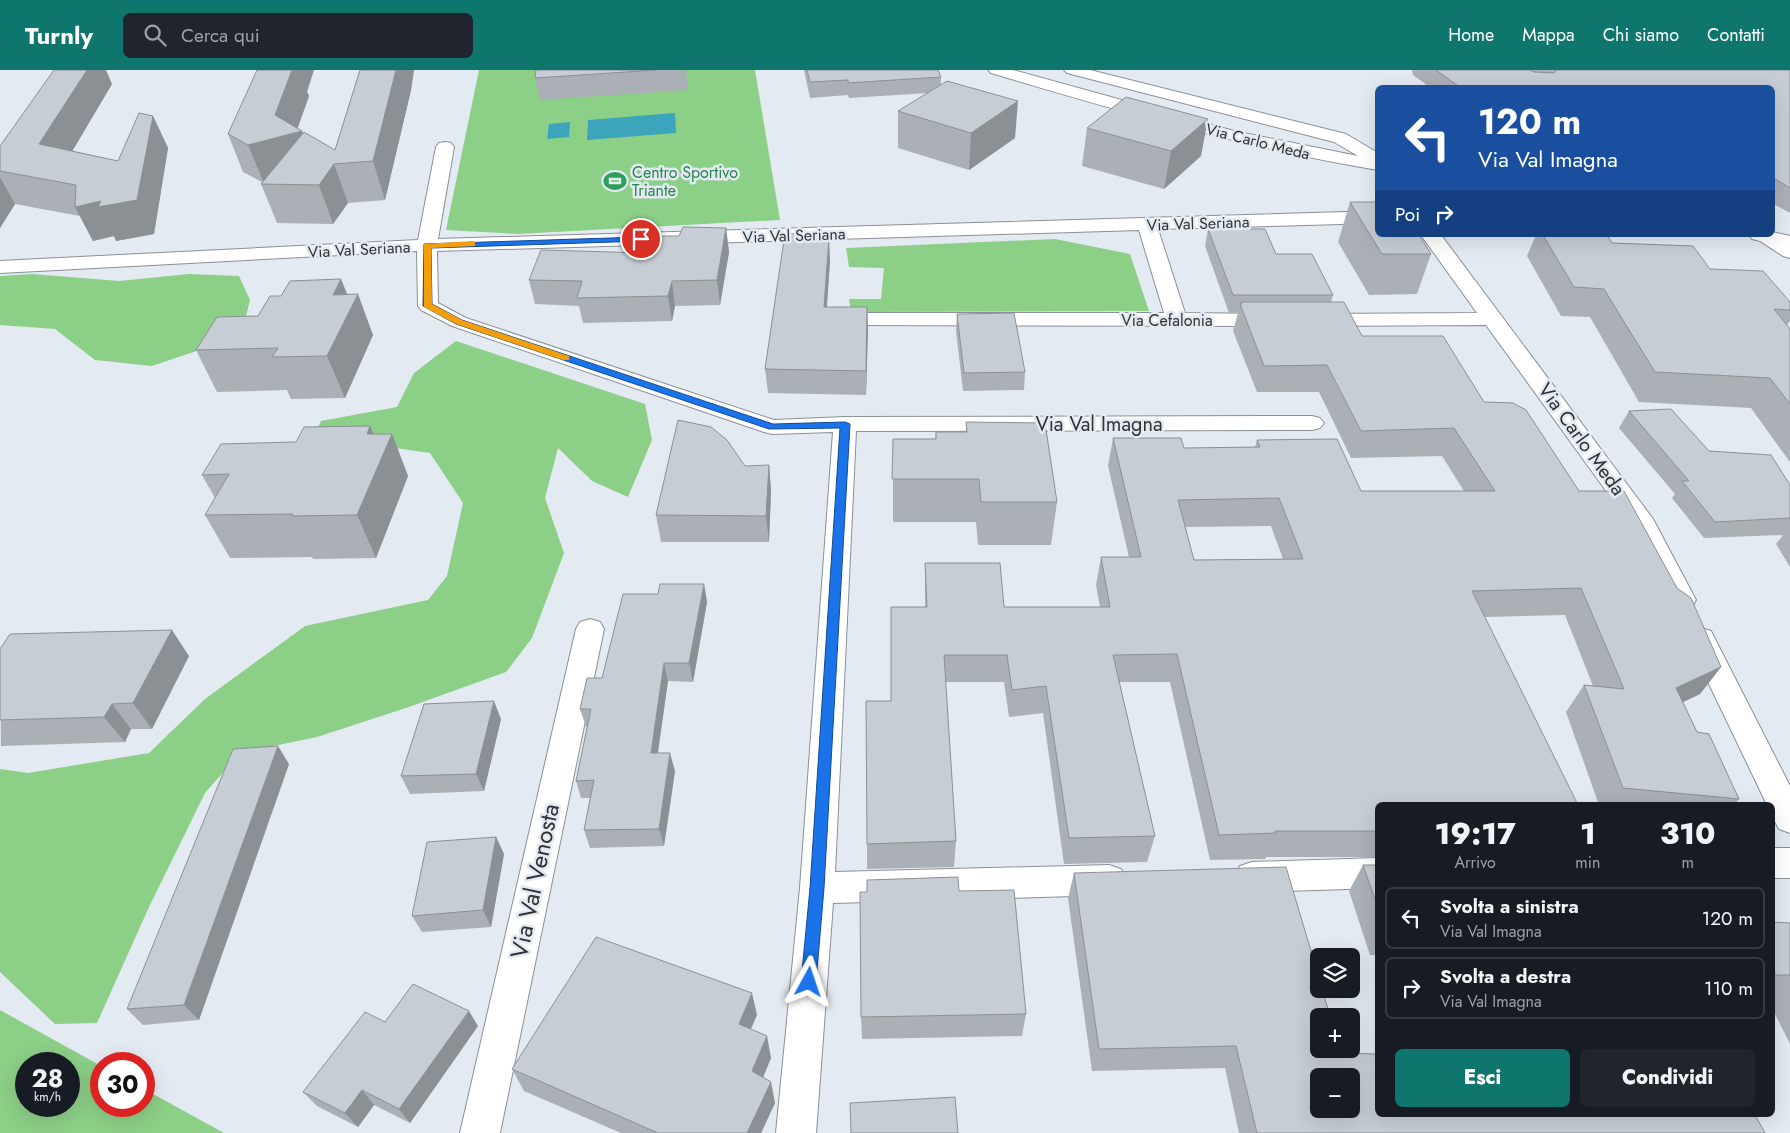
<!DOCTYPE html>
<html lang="it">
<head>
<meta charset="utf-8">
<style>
  :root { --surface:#171b24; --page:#20242c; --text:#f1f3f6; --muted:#9ea1a6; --line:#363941; --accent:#0f766e }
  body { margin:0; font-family:Jost,sans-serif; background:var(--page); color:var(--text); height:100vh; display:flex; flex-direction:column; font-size:19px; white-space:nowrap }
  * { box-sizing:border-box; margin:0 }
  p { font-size:16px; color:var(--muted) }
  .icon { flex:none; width:28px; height:28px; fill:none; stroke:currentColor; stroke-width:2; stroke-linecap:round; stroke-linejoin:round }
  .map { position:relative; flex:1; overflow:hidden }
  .details { position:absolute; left:1375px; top:732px; width:400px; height:315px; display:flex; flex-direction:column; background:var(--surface); border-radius:8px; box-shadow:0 5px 20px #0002 }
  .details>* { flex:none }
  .top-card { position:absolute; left:1375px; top:15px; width:400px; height:152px; border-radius:8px; box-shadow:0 5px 20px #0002; background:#1a4fa0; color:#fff; overflow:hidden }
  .tools { position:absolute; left:1310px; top:878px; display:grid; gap:10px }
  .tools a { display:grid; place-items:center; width:50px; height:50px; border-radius:8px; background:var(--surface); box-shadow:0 5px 20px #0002; font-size:25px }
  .speed { position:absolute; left:15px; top:982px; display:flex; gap:10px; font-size:25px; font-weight:700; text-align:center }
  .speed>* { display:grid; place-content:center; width:65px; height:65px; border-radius:50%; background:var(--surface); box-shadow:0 5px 20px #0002; line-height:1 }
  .speed small { font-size:12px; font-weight:400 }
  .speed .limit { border:8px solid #d22; background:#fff; color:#111 }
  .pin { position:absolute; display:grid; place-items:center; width:42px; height:42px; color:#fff; margin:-21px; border:2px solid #fff; border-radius:50%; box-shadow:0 1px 5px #0007 }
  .me { position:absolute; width:55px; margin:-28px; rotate:5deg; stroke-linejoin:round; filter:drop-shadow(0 0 4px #0008) }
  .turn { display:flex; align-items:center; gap:18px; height:105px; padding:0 20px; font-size:22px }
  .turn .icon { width:65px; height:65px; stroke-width:2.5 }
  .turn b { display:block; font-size:35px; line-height:42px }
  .then { display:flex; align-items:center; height:48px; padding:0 20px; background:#0003; gap:10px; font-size:19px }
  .eta { display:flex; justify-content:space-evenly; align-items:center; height:85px; text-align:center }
  .eta b { font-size:30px; font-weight:800; line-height:35px }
  .cta { display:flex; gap:10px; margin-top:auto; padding:10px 20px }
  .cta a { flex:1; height:58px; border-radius:8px; background:var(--accent); color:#fff; font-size:20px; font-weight:800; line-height:58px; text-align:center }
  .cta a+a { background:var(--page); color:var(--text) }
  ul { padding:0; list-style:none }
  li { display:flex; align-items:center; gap:15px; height:62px; margin:0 10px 8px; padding:0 10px; border:2px solid var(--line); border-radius:8px }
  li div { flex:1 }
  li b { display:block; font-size:19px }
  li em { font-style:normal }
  header { display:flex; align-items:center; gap:30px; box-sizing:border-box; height:70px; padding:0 25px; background:var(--accent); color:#fff }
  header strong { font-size:24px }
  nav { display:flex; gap:28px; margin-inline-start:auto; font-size:18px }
  .search { width:350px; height:45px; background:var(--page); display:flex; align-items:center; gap:12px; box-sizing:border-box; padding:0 18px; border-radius:8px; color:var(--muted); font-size:19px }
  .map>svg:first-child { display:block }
  .green { fill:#8ccf87; fill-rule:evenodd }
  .water { fill:#3ca5bc }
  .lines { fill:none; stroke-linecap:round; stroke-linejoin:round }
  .street-casing { stroke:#8a9097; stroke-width:2 }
  .secondary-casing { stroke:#8a9097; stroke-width:2 }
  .street { fill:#fff; fill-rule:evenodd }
  .secondary { fill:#fff; fill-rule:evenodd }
  .wall { fill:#abb0b7; fill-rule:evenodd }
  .shaded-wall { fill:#8b9095 }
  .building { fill:#c7cdd5; stroke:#8b9095; fill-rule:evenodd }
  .route { fill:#1a73e8; stroke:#114b97 }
  .slow { fill:#f59e0b }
  .labels { text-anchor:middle; stroke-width:5; stroke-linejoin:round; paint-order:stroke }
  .far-street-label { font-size:16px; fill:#303235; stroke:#e4eaf2 }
  .far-leisure-label { font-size:16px; fill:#27864d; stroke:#e4eaf2; text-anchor:start }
  .street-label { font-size:20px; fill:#303235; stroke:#e4eaf2 }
  .near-street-label { font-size:24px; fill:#303235; stroke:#e4eaf2 }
</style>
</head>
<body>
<header>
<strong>Turnly</strong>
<div class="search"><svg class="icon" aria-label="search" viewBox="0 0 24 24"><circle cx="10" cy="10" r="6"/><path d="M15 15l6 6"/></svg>Cerca qui</div>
<nav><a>Home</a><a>Mappa</a><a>Chi siamo</a><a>Contatti</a></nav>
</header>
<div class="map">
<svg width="1790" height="1063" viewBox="0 0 1790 1063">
  <rect width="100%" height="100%" fill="#e4eaf2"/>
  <path class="green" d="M479,0H755L780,150L517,164L446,160Z
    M1055,169L1130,184L1149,241L851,242L849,229H881L884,198L849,197L846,178Z
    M32,204L119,211L189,204L239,206L250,230L241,266L152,296L95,290L55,259L0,255V206Z
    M456,271L645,334L652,370L628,427L592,411L558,378L545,428L564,483L532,568L506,602L406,638L317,667L240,683L205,723L149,837L97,953L55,954L0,902V699L28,703L149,683L205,629L305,556L428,530L447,506L463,433L430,383L374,375L311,372L321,351L397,337L414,303Z
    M0,940L101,996V1036H144V1019L224,1063H0ZM26,994H69V1036H26Z"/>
  <path class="water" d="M675,43L676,63L587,70L588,50Z
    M570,52L569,67L547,69L549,54Z"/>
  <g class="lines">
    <defs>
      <path id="street" d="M988,0H1013L1234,61L1358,86L1334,72L1067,3L1064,0H1090L1346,64L1378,83V100C1246,78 1119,41 991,3Z
        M445,72L451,73L454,77L438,169L1378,141V153L1158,159L1185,243L1273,244L1280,246L1284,250L1280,254L1273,256L842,255L835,253L831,249L835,245L842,243H1164L1139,160L437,181L438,233L466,248L774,350L845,347L1312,346L1320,348L1324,353L1320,358L1312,360L856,361L835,802L1109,795L1121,799L1126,810L1121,821L1109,825L833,833L816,1063H776L800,818L833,362L772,364L764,362L452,256L421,240L418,236L417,181L0,203V191L418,170L436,77L439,73Z
        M1772,162L1790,166V178L1752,169L1749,165H1772Z
        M1421,165H1441L1653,449L1696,530L1692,537L1682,540L1672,537L1633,458L1486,255L1316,256L1309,254L1305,250L1309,246L1316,244L1477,243Z
        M590,549L600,552L604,559L500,1063H460L576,559L580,552Z
        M1701,558L1711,561L1790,716V763L1779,759L1772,746V735H1767L1687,568L1691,561Z
        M1772,778H1790V808H1772Z
        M1378,788V818L1252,822L1240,818L1235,807L1240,796L1252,792Z"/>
      <path id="secondary" d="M1772,162L1790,173V188L1783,186L1757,169L1754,165H1772Z"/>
    </defs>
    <use href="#street" class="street-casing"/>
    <use href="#secondary" class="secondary-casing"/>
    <use href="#street" class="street"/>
    <use href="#secondary" class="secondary"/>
  </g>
  <path class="wall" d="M360,0H414L411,20L385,130L348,133L333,154L277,153L261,114L262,112L243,102L228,64L307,22L309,26L297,58L302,61L303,63L335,80Z
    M536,0H686L688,20L540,30L535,8Z
    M804,0H938L941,7V15L1015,68L969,100L898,78V41L928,23L849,28L848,25L810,28Z
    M1412,0H1790V143L1772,133V18H1431L1413,5Z
    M112,14L72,81L118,91L153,46L168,78L154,164L116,171L114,166L93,171L80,146L15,134L0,158V76Z
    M1087,58L1201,86L1164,119L1082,96Z
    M1350,132L1431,184L1417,224L1369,225L1338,172Z
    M726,158L729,182L720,235L675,236L672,251L583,253L579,236L535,234L529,210L647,183L679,166Z
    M1208,159L1276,184L1333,225L1331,232L1362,266L1484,332L1579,421L1677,518L1721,597L1700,624L1683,632L1697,662L1739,729L1734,735H1599L1566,642L1584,615L1593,616L1565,545L1485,547L1378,735V787H1266L1265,789L1210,790L1170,612H1119L1155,766L1147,792L1064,794L1043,643L1009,647L1004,612H945L956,771L954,797L867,799V774L891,631L925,537V493L1004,537H1100L1096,515L1101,487H1129L1108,396L1113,368L1184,378L1255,377L1257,370L1361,421H1464L1442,386L1351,388L1319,322H1257L1233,261L1238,243H1229L1205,176ZM1271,456L1283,489L1194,490L1185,457Z
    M1536,165H1607L1612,173L1710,199L1790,232V251L1787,255L1790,259V392L1751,338L1639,332L1590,247L1561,246L1527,186Z
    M830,190L827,237H867L868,260L866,325L768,323L765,299Z
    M347,225L373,265L345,328L291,329L287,320L217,322L196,280L258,246Z
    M957,244L1025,302L1024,320L963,321L956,261Z
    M1629,341L1709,381L1790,415V497L1776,474L1783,465L1704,468L1672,428L1675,424L1619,358Z
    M966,352L1057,432L1051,475H978L976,452H893V369H935L936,362H966Z
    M370,356L374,364H392L408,406L376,488L313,489L312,487L230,488L205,445L215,428L202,405L296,372Z
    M769,395L771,421L769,472H661L656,445Z
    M704,514L707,532L693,612L668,611L658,683L675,701L664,776L590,778L584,760L590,728H581L576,711L587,657H586L580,639L602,608L658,524Z
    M0,579L189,586L152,659H131L125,672L1,676Z
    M501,649L484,721L410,724L401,706Z
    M289,694L199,950L143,955L127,939Z
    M496,767L504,784L491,857L422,862L412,846Z
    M1363,795H1378V885H1370L1349,821Z
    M1074,803L1341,983L1765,1063H1239L1225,998L1092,1001L1068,828Z
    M959,821L1026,944L1022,966L862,969L861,947L867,822Z
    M1772,852L1790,853V974L1772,938Z
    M757,945L751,959L771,988L763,1007L775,1033L761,1063H621L524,1021L512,999Z
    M385,952L478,956L410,1053L374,1035L358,1057L317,1036L303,1022Z"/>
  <path class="shaded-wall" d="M87,0H106L112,14L57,107L39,74Z
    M292,0H314L307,22L309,26L296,63L302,61L316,98L264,113L248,75L275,45Z
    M396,0H414L411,20L385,130L373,91Z
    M1018,31L1015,68L969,100L971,63Z
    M153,46L168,78L154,164L116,171L114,166L93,171L75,137L101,131Z
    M1208,49L1201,86L1164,119L1171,81Z
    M334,94L348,133L333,154L319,115Z
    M0,107L15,134L0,158Z
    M726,158L729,182L720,235L717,210Z
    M829,167L830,190L825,260L824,237Z
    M341,209L352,236L358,224L373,265L345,328L327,286L333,225Z
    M672,211L675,236L672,251L668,226Z
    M867,237L868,260L866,325V301Z
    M370,356L382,386L392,364L408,406L376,488L357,445L367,364Z
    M769,395L771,421L769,472L766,446Z
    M704,514L707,532L693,612L689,593Z
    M172,560L189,586L152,659L133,633Z
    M664,593L668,611L655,701L651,683Z
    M1721,597L1700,624L1656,645L1676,618Z
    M494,631L501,649L484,721L476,704Z
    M112,634L131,659L125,672L104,647Z
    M278,676L289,694L199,950L184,935Z
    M670,683L675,701L664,776L659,759Z
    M496,767L504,784L491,857L483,840Z
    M752,923L757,945L743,976L739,954Z
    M469,941L478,956L410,1053L399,1039Z
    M767,966L771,988L757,1022L752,1001Z
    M771,1012L775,1033L761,1063H747Z
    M362,1020L374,1035L358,1057L345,1043Z"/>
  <path class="building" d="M54,0H87L39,74L118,91L139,43L153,46L137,130L98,137L101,131L75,137L76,115L0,101V76Z
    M257,0H292L275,45L302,61L248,75L228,64Z
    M360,0H396L373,91L334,94L319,115L261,114L304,62L335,80Z
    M536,0H656L535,8Z
    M807,0H938L941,7L848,13V10L810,12Z
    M1436,0H1530L1534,2L1554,3L1556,1L1555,0H1789L1790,1V118L1772,107V18H1461Z
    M947,11L1018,31L971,63L898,41Z
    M1126,27L1208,49L1171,81L1087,58Z
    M1350,132H1378V165H1419L1431,184H1382Z
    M683,157L726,158L717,210L672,211L668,226L577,228L582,211L529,210L541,180L647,183L652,166H679Z
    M1208,159H1265L1276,184H1312L1333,225H1233Z
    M785,163L829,167L824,237H867L866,301L765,299Z
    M1543,165H1607L1612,173L1693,176L1710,199L1763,201L1790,232V240L1774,239L1790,259V334L1770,308L1655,302L1604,219L1574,217Z
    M341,209L333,225L358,224L327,286L272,287L278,278L196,280L217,247L258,246L270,226H281L290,211Z
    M1241,232H1344L1362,266H1443L1484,332L1513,333L1526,340L1579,421H1624L1677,518L1691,528L1721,597L1676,618L1697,662L1709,664L1739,729L1623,718L1584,615L1624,619L1581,518L1472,521L1578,735H1378V761H1275L1276,763L1219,765L1177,584L1113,585L1155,766L1069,768L1046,616L1012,620L1007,585H944L956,771L867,774L866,631H891V537H927L925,493H1000L1004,537H1110L1101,487H1141L1113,368H1181L1184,378L1260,377L1257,370L1337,369L1361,421H1495L1454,358L1361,361L1327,295L1264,296L1240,234H1242ZM1279,428L1303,489L1194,490L1178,430Z
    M1014,243L1025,302L964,303L957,244Z
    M1671,339L1709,381L1771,385L1790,415V448L1715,452L1682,411H1689L1629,341Z
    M678,350L711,357L727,370L745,396L769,395L766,446L656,445Z
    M966,352L1045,353L1057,432H981L979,409H892L893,369H936V362H967Z
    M370,356L367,364H392L357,445L292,446L293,444L205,445L229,404L202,405L221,374L296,372L304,357Z
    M660,514H704L689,593H664L651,683H670L659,759L584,760L594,710L576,711L591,639H580L587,608H602L623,524H658Z
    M172,560L133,633L112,634L104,647L0,650V579L10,564Z
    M494,631L476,704L401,706L424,634Z
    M278,676L184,935L127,939L233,679Z
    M496,767L483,840L412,846L427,772Z
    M1363,795H1378V838Z
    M1286,797L1319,908V919H1322L1330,946H1319V979H1340L1341,983L1378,984V1045H1755L1765,1063H1257L1236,976L1099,979L1074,803ZM1319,1006H1351V1039H1319Z
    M958,807L959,821L1014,820L1026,944L861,947L860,822H867V810Z
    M1772,852L1790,853V905H1776L1772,898Z
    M596,867L752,923L739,954L767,966L752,1001L771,1012L747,1063H658L512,999Z
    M413,914L469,941L399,1039L362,1020L345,1043L303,1022L365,942L385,952Z
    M955,1027L958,1063H851L850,1033Z"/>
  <path class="route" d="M641,167L645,169L644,171L431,178L432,234L462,250L773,354L845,352L850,354L824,818L816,912L814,917L809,919L804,917L801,912L810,818L840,358L769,359L456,254L423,236L424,174Z"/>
  <path class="slow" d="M473,171L475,172V176L431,178L432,234L462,250L569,286V290H563L456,254L424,237V174Z"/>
  <defs>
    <symbol id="stadium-bare" viewBox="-9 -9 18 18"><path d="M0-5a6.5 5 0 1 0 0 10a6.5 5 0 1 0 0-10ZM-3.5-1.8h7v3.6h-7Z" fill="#2e9e5b" stroke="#e4eaf2" stroke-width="2.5" paint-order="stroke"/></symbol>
  </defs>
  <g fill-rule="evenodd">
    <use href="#stadium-bare" x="599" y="95" width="32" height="32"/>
  </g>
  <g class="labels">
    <g class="far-street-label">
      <text transform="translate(1258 71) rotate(14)" y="6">Via Carlo Meda</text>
      <text transform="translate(1198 153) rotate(-2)" y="6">Via Val Seriana</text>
      <text transform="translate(794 165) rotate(-2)" y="6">Via Val Seriana</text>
      <text transform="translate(359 179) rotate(-3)" y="6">Via Val Seriana</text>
      <text x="1167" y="256">Via Cefalonia</text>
    </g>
    <g class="far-leisure-label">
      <text x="632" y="108">Centro Sportivo<tspan x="632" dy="18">Triante</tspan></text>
    </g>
    <g class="street-label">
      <text x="1099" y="361">Via Val Imagna</text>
      <text transform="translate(1582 369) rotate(54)" y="7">Via Carlo Meda</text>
    </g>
    <g class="near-street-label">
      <text transform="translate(535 811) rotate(-78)" y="8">Via Val Venosta</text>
    </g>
  </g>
</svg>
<div class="tools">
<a><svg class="icon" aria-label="layers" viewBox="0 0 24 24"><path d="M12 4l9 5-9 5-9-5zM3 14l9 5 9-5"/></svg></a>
<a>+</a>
<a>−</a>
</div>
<div class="speed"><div>28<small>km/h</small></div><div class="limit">30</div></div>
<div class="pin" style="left:641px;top:169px;background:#d93025"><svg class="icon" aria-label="arrive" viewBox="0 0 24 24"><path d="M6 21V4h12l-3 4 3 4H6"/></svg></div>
<svg class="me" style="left:809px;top:912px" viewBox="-20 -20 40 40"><path d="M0-17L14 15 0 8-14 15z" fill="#1a73e8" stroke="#fff" stroke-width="4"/></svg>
<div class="top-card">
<div class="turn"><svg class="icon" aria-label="left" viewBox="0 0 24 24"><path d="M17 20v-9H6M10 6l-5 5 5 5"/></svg><div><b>120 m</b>Via Val Imagna</div></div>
<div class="then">Poi<svg class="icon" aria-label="right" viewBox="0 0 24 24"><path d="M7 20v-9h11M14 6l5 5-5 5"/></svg></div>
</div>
<section class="details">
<div class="eta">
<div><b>19:17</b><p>Arrivo</p></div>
<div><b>1</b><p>min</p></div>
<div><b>310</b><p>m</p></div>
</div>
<ul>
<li><svg class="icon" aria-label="left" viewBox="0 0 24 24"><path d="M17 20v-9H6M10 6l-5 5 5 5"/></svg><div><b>Svolta a sinistra</b><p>Via Val Imagna</p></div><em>120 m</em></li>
<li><svg class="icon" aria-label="right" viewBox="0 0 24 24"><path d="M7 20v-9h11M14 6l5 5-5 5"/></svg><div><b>Svolta a destra</b><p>Via Val Imagna</p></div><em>110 m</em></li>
</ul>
<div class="cta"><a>Esci</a><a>Condividi</a></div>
</section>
</div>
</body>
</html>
